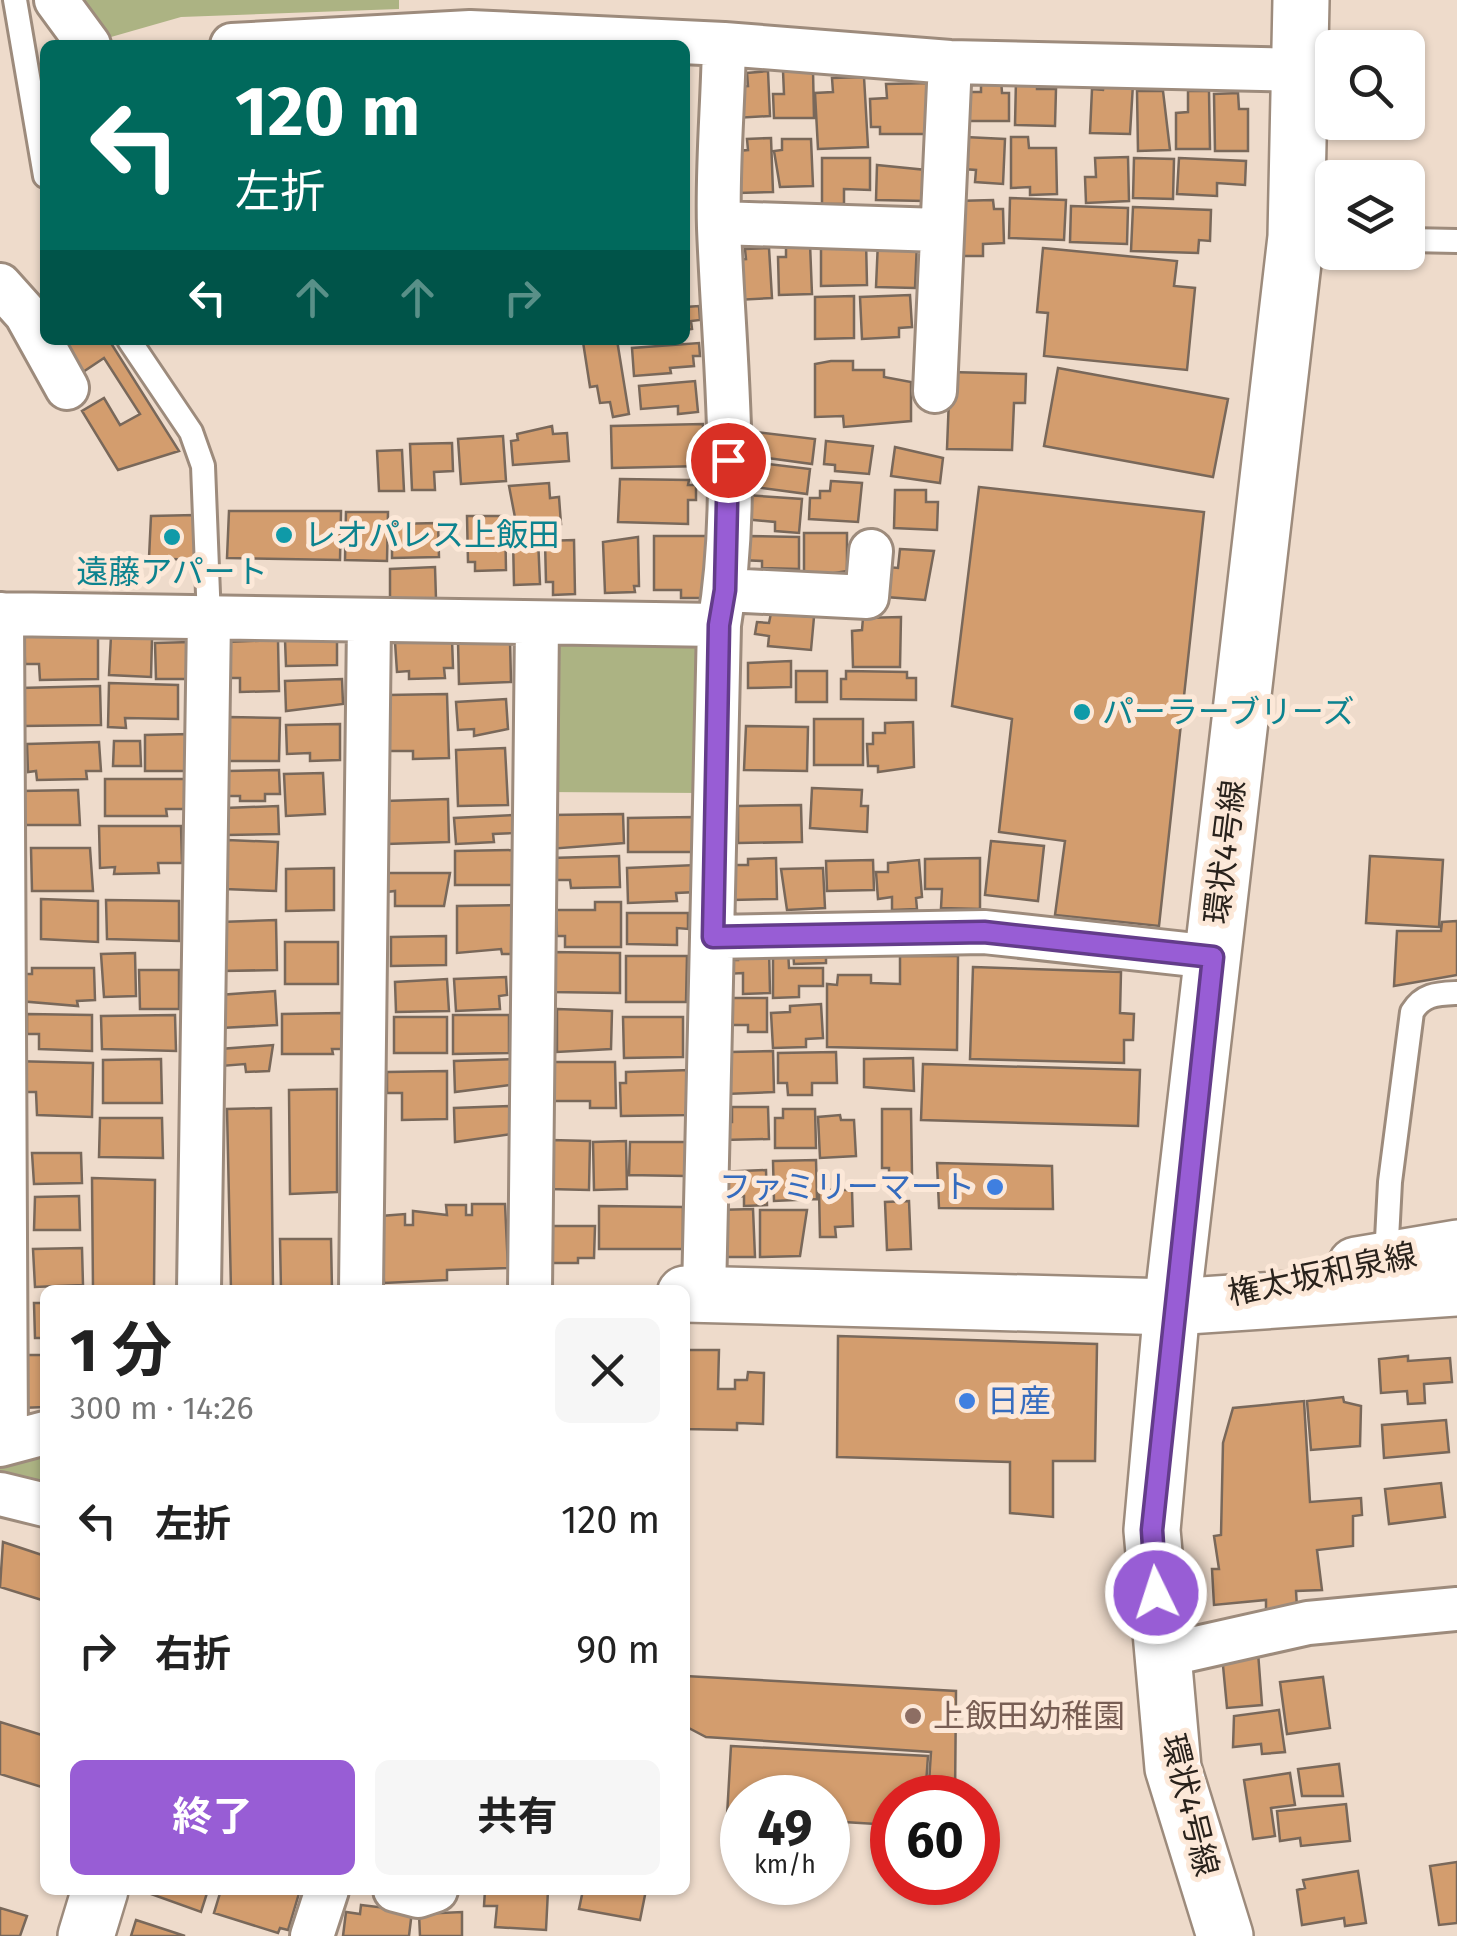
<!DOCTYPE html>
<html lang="ja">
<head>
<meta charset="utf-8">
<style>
  :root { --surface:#fff; --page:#f6f6f6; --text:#222; --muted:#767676; --accent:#985dd5 }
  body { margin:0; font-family:"Fira Sans","Noto Sans JP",sans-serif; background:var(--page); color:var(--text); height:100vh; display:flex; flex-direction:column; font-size:38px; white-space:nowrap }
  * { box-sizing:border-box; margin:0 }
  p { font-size:32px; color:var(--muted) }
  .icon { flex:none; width:55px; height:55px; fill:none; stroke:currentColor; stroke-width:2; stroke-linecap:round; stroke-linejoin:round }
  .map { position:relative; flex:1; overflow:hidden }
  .details { position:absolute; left:40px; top:1285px; width:650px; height:610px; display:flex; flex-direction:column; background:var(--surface); border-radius:15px; box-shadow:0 2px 8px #0004 }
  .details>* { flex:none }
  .banner { position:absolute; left:40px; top:40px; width:650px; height:305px; border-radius:15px; box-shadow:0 2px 8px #0004; background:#00695c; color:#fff; overflow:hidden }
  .tools { position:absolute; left:1315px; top:30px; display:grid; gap:20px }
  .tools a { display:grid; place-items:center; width:110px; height:110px; border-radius:15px; background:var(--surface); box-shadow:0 2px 8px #0004; font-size:50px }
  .speed { position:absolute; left:720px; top:1775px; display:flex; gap:20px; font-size:50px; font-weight:700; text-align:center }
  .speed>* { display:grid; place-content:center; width:130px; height:130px; border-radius:50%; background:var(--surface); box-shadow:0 2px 8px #0004; line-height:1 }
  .speed small { font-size:25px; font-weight:400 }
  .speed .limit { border:15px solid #d22; background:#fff; color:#111 }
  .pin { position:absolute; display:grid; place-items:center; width:85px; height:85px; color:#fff; margin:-42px; border:5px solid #fff; border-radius:50%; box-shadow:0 2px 10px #0007 }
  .me { position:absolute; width:110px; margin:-55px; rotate:356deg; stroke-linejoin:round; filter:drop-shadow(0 0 8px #0008) }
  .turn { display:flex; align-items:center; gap:35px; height:210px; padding:0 30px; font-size:45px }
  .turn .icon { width:130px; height:130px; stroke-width:2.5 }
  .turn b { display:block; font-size:70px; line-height:85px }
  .lanes { display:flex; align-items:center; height:95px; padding:0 30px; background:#0003; justify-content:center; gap:50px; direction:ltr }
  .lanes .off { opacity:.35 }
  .round { display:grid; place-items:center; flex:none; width:105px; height:105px; border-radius:15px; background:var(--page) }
  .headline { display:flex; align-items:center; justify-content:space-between; height:170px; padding:0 30px }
  h1 { font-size:60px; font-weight:700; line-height:75px }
  .cta { display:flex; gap:20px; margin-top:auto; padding:20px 30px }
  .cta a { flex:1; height:115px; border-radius:15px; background:var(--accent); color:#fff; font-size:40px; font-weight:700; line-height:115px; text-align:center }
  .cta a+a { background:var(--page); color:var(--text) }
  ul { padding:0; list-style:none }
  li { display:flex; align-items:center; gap:30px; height:130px; padding:0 30px }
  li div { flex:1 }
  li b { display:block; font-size:38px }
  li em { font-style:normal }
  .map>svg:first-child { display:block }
  .green { fill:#acb383 }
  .building { fill:#d39d6e; stroke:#79685a; stroke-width:2.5 }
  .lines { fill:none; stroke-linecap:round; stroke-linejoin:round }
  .lane-casing { stroke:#9d8b7c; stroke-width:28 }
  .street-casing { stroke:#9d8b7c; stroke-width:48 }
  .secondary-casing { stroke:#9d8b7c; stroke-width:60 }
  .primary-casing { stroke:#9d8b7c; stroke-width:60 }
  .lane { stroke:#fff; stroke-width:22 }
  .street { stroke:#fff; stroke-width:42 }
  .secondary { stroke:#fff; stroke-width:55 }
  .primary { stroke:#fff; stroke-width:55 }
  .route-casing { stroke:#633c8a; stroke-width:25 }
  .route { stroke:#985dd5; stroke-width:18 }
  .culture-dot { fill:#0f9aa8; stroke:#fce8d8; stroke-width:4 }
  .shop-dot { fill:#3f7fe0; stroke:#fce8d8; stroke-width:4 }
  .education-dot { fill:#8d6e63; stroke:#fce8d8; stroke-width:4 }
  .labels { text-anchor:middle; stroke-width:10; stroke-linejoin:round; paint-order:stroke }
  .culture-label { font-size:32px; fill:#0d838f; stroke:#fce8d8; text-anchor:start }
  .street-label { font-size:32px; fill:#29221c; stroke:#fce8d8 }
  .shop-label { font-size:32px; fill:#366cbe; stroke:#fce8d8; text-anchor:end }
  .education-label { font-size:32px; fill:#785e54; stroke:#fce8d8; text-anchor:start }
</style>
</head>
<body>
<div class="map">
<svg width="1457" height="1936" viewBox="0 0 1457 1936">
  <rect width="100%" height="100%" fill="#eedbcb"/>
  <path class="green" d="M65,0H399V9L181,17L97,41Z
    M561,635L696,638L711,655L703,793L544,792V647Z
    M45,1450V1489L0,1478V1461Z"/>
  <path class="building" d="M813,70L814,118H774L773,94H784L783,71Z
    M768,71L770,116L735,118L734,87L748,86L747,73Z
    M864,77L868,147L818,149L815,93L833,92L832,78Z
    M1001,78L1002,93H1009V121H965V92H981V79Z
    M1016,79H1037V89H1056L1055,126L1015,125Z
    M1104,82L1133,84L1130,134L1090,133L1092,89L1103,90Z
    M931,83L932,134H880V127H871L870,99L887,98L886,84Z
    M1137,91H1163L1170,150L1138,151Z
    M1188,91H1209L1210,149H1176V113L1188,112Z
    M1238,93L1239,109H1248V151H1215L1214,94Z
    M965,137L1005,139L1003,184L975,182L976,170L963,169Z
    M1011,137H1028L1029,148H1056L1057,194L1030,195V187L1011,188Z
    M771,138L773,192L738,193L737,151L748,150L747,139Z
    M782,139H811L813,186L780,187L774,151L782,150Z
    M1128,157L1129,201L1086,203L1085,177H1096L1095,158Z
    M822,158H870V190L844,189V204H822Z
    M1134,158L1174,159L1173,199L1133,198Z
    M1179,158L1246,161L1245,185L1217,183V196L1177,194Z
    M877,165L926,170L925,201L876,200Z
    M1010,198L1066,200L1064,240L1009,238Z
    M993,200L994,209H1003L1004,243L983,244V256H958L956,201Z
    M1071,206L1128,208L1127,244L1070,242Z
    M1133,207L1211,210L1210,241L1199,240L1198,253L1131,251Z
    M866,240L867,285L821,286V241Z
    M878,241L917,243L915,288L876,287Z
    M786,244H810L812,294L779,295L778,257H786Z
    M769,248L772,298L736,300L734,260L746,259L745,249Z
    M1043,248L1177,261L1174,286L1195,288L1187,370L1044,356L1048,313L1037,312Z
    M910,295L912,327L899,328V337L862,339L860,297Z
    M854,296V338L815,339V297Z
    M699,306L700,320L691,321L692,329L685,330V307Z
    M56,340H109L179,451L118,470L82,411L104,398L120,425L140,414L104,358L77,376Z
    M617,340L629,414L613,417L610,402L600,403L597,386L590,387L583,342Z
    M699,343L700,356H693L694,366L670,368L671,373L634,376L632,348Z
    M831,361H853V370H884V377L911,382V421L844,427L843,416L815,417V364Z
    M1058,368L1228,399L1213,477L1044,446Z
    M950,372L1026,374L1025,403H1014L1012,450L947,449Z
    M695,381L698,412L678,414V406L641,409L639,386Z
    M703,424V434H709L710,450H703V466L612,468L611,426Z
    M552,426L553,434L567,433L569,461L513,465L511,441L518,440L517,434Z
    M756,432L815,439L812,464L753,456Z
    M503,436L506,481L461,484L458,439Z
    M826,441L873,446L869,474L835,471V465L824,464Z
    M452,443L453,471L434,472L435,490H412L410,444Z
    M895,447L943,458L940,483L891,476Z
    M402,450L404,491H379L377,451Z
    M752,462L810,469L807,494L748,486Z
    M620,479L689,480L688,485H696V500H688V524L618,522Z
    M831,481L862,483L858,522L809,519L810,498H820V491H830Z
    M549,483L550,498L559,497L561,524L517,528L509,486Z
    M979,487L1204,512L1159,926L1055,915L1065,841L999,832L1012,719L952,706Z
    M895,490H926V502H938L937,530L894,528Z
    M746,495L802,499L799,533L775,531V522L744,519Z
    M229,511H341L340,560L227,558Z
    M346,512H388L387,561L345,560Z
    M195,515V560L149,558L151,516Z
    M467,516H505L506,570L475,571V562H468Z
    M438,523L439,557L392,558V524Z
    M804,533H847V571L804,578Z
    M654,536H708V598H681V590H654Z
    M748,536L799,537V569L762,568V561L740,560Z
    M638,537L639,586H634L635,592L605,593L603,542Z
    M538,538L540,584L514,585L513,539Z
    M574,540L575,594L553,595V582H546L545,541Z
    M900,549L934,551L925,600L886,597L888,567L898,568Z
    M435,567L436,599L390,601V569Z
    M771,613L814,617L811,650L768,646L769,636L755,634L757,622L769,623Z
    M901,617L900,667H853L852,631L862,630L863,618Z
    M24,631H98V679L40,680L39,664H25Z
    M111,636L152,638L151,677L109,675Z
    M337,639V665L286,666L285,640Z
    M452,639L453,668H444L445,678L409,679V671L397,672L395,642Z
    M278,640L279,691L240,692V678H226L225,642Z
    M510,640L511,682L459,684L458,641Z
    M190,642V679H156L155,643Z
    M791,661V687L748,688V663Z
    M796,671H827V702H796Z
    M846,671L907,672V678H916V700L841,699V679H846Z
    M342,679L343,704L286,711L285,681Z
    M109,683L178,685V719L125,718L126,728L108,727Z
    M100,686L101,725L22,726L20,688Z
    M447,694L449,758L413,759V751H389L388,695Z
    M506,699L508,729L474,736V729L458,730L456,702Z
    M228,717L280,718L279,761H228Z
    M814,719H863V765H814Z
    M913,722L914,767L878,772V766H868L867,744H873V733H885V723Z
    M340,724V760L310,761V753L287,754L286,725Z
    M746,726L808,727L807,771L744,770Z
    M190,734L189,771H145V735Z
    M114,741H140L141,766H113Z
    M99,742L101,771H86L87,779L37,780L36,771L28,772L27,744Z
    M505,748L508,805L458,806L456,750Z
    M279,770L280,794H265V801H240V796H227V771Z
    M323,773L325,814L286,816L284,774Z
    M105,779H185V809H166L167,816H105Z
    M812,788L862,790L861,806H868L867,832L810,828Z
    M78,790L80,825H19L20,791Z
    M448,799L449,842L387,844L385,801Z
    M801,805L802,842L738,843V806Z
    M278,806L279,834L226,835L225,808Z
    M623,814L624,843L549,849V815Z
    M513,815L514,833L493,834L494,842L456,844L454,818Z
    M695,817V852H628V818Z
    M99,826H181L182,863H158L159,873L114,874L115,867L100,868Z
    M227,840L278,842L276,891L225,889Z
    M991,841L1044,846L1038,901L985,895Z
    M31,848H90L93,891H32Z
    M517,850V885H455V851Z
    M619,856L620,887L571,888L570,880H552L551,858Z
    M1370,856L1443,860L1439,927L1366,923Z
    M776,858L777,899L732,900V865H748V859Z
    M980,858V909L941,908L942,889H925V859Z
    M873,860L874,890L827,891L826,861Z
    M919,860L922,897L916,898L917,909L892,910V897L878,899L876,872H888V863Z
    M696,865L697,892L676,893L677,901L628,903L627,868Z
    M334,868V910L286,911V869Z
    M823,868L825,908L787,910L781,869Z
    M386,873H450L444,906H395V891L386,892Z
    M41,899L98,901V942L41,939Z
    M106,900L179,901V941L107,939Z
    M595,902H621V947H565V936H557L556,910H595Z
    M518,905L517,954H502L501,949L457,953V906Z
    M627,913H688V929L677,928V945L627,944Z
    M276,920L277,970L221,971L220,922Z
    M1457,921V975L1394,986L1397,931H1441L1442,922Z
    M446,936V965L391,966V937Z
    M285,942H338V984H285Z
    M826,948V963L794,964L793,949Z
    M769,949L770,993L743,994V973L726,974V960H738V950Z
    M773,950H788L789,968H823V986H799V997L773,998Z
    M550,952L620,953V993L550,992Z
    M135,953L136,996L104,997L101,954Z
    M626,956H687L686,1002H626Z
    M900,956H958L957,1050L827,1047V984L837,985L838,975H871V983L900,984Z
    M973,967L1121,972L1120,1013L1134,1014L1133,1040H1124V1063L970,1059Z
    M32,968H94L95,1000L77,1001L78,1006L19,1001L18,974H32Z
    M139,970H179V1009H140Z
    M506,977L507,995L499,996L500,1009L456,1011L454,979Z
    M447,979L449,1011L396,1012L395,982Z
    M275,991L277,1025L221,1028L219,995Z
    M725,998H767V1032H748V1025H725Z
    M821,1004L823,1038L806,1039V1047L773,1048L771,1013L790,1012V1006Z
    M557,1009L612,1011L611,1049L557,1052Z
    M342,1013V1049H332L333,1054H282V1014Z
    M27,1014L92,1015V1051L39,1049V1034H27Z
    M175,1015L176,1051L102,1049L101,1016Z
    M453,1015H509V1053L453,1054Z
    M394,1017H447V1053H394Z
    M623,1017H683V1057L624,1058Z
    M273,1045L269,1071L246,1072L245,1064L221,1066L220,1049Z
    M773,1051L774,1092L726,1094L730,1052Z
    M836,1052L837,1083H812V1095H788L787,1083H778V1053Z
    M913,1058L914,1091L864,1087V1059Z
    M161,1059L162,1103H103V1060Z
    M516,1059L517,1084L455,1092L454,1061Z
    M11,1061L93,1063L92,1117L37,1115L36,1092H12Z
    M545,1062H615L616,1108H590V1101H554V1085H545Z
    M923,1064L1140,1070L1138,1126L921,1120Z
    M690,1070V1115L621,1116L620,1083H626V1072Z
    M447,1071V1119L402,1120V1093H387V1072Z
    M337,1089V1192L290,1194L289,1090Z
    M510,1106L511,1134L455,1142L454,1108Z
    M732,1107H768L769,1139L723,1140L722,1122H732Z
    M271,1108L273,1290H231L227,1109Z
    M783,1109H815L816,1148H775V1118H783Z
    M882,1109H911L912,1174H889V1168H882Z
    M840,1115L841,1120H854L856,1156L820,1158L818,1117Z
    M100,1118H162L163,1158L99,1157Z
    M550,1140L590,1141L589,1190L549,1189Z
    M626,1141L627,1189L594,1190L593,1142Z
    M630,1142H686L685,1176L629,1175Z
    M32,1153H81L82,1183L34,1184Z
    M816,1160L817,1199L774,1201L773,1161Z
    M937,1163L1052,1166L1053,1209L939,1208Z
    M766,1170L767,1205L744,1206V1196L720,1197L718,1172Z
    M92,1178L155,1180L154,1290H93Z
    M819,1190H852L853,1226L835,1227L836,1237H820Z
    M79,1196L80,1230H34L35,1197Z
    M909,1201L911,1249L887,1250L885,1202Z
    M472,1204H505L508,1268L447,1270V1280L384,1283L381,1216L405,1214V1225H413V1211L447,1215L446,1205H466V1215H472Z
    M599,1206L683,1207V1249H599Z
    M753,1209L755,1257H725L717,1210Z
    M760,1210H807L800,1256L760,1257Z
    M549,1226H595L594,1258H578V1263H548Z
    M280,1239H331L332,1290H281Z
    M82,1248L83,1285L35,1287L33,1249Z
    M34,1303H45V1338H35Z
    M838,1336L1097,1344L1095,1461H1053V1517L1010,1513V1462L837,1457Z
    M685,1350H719L718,1389H735V1380H747L748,1372L764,1373L763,1424L737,1423V1430L685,1429Z
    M17,1355H45V1407L20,1408Z
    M1408,1356V1361L1450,1358L1452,1382L1424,1384L1425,1403L1408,1404L1407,1391L1381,1393L1379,1359Z
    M1343,1397L1344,1402L1361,1406L1360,1446L1311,1450L1307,1401Z
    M1304,1401L1310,1502L1361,1498L1362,1515L1353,1516V1546L1317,1550L1322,1590L1296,1591L1297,1607L1266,1610V1600L1214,1605L1212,1569H1219L1214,1536L1221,1535L1223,1443L1233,1408Z
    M1446,1420L1449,1452L1384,1458L1382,1425Z
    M1441,1483L1445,1517L1389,1524L1385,1489Z
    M3,1542L45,1556V1601L0,1587Z
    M1258,1652L1262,1705L1227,1708L1222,1655Z
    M685,1676L956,1691L955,1798H928L931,1752L706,1737L685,1726Z
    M1323,1677L1330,1728L1287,1734L1280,1682Z
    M1279,1710L1285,1752L1262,1754L1261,1744L1233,1747L1234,1716Z
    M0,1722L45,1736V1788L0,1774Z
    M731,1746L928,1756L925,1798H892V1825L828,1821V1798H742V1817L727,1816Z
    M1339,1764L1343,1796H1302L1298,1769Z
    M1290,1773L1295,1805L1271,1808L1275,1836L1253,1839L1244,1780Z
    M1346,1804L1350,1841L1301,1846L1300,1838L1280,1841L1277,1811Z
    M1457,1862V1923L1439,1925L1430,1866Z
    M1358,1871L1366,1923L1345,1926L1344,1918L1302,1925L1297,1890L1305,1888L1303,1880Z
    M140,1890H208L201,1912Z
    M221,1890H300L288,1930L280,1928L278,1933L214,1913Z
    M485,1890H548L546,1930L495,1927L497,1906H484Z
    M583,1890H646L640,1920L579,1909Z
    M361,1905L412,1911L409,1936H343L346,1912L360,1914Z
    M0,1908L27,1916L20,1936H0Z
    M462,1912V1936H420L419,1914Z
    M136,1920L185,1936H131Z"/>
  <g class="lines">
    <defs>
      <path id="lane" d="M15,0L45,176
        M1408,240L1457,241
        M129,340L191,432L203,466L209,619
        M1386,1258L1390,1182L1412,1012C1423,994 1437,994 1457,993"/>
      <path id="street" d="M56,0L89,45
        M232,45L470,32L724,44L950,62L1301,70
        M719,223L940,230
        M0,285L26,314L67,388
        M935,391L950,62
        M725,590L867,597L871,551
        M0,614L719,625L704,1294
        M2,614L6,1443
        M719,625C741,495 724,359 719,228C717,167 723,105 724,44
        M713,937L984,932L1213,957
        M199,1290L209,619
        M361,1290L369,622
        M530,1290L537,624
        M0,1445L45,1433
        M0,1494L45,1505
        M1161,1656L1308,1623L1457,1609
        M395,1890L418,1896L436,1890
        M312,1936L327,1890"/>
      <path id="secondary" d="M1356,1265L1457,1248
        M685,1294L1172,1307L1457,1288
        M86,1936L100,1890"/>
      <path id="primary" d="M1225,1936L1173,1768L1152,1530L1172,1307L1296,237L1301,0"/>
    </defs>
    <use href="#lane" class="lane-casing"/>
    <use href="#street" class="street-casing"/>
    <use href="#secondary" class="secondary-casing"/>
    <use href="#primary" class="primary-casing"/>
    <use href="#lane" class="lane"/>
    <use href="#street" class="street"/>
    <use href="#secondary" class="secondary"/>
    <use href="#primary" class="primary"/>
  </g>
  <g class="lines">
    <defs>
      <path id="route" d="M728,460L725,590L719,625L713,937L984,932L1213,957L1152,1530L1156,1593"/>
    </defs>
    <use href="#route" class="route-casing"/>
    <use href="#route" class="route"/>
  </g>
  <g class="culture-dot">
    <circle cx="284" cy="535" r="10"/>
    <circle cx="172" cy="537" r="10"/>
    <circle cx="1082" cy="712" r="10"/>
  </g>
  <g class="shop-dot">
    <circle cx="995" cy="1187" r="10"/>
    <circle cx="967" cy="1401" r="10"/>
  </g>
  <circle class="education-dot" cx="913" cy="1716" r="10"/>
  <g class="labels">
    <g class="culture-label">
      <text x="304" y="546">レオパレス上飯田</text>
      <text x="172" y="583" text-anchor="middle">遠藤アパート</text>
      <text x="1102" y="723">パーラーブリーズ</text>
    </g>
    <g class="street-label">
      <text transform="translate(1225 852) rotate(-83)" y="11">環状4号線</text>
      <text transform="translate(1322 1274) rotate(-12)" y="11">権太坂和泉線</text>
      <text transform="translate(1190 1805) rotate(76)" y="11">環状4号線</text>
    </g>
    <g class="shop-label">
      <text x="975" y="1198">ファミリーマート</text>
      <text x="987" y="1412" text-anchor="start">日産</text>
    </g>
    <g class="education-label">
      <text x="933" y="1727">上飯田幼稚園</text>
    </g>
  </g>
</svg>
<div class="tools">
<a><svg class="icon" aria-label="search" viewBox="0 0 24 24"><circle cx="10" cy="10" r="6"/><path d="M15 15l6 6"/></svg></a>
<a><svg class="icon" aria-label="layers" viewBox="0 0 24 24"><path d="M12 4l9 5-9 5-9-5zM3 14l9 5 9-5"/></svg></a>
</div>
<div class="speed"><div>49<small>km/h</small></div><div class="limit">60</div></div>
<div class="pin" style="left:728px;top:460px;background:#d93025"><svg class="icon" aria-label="arrive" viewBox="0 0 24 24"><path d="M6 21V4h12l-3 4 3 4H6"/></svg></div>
<svg class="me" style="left:1156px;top:1593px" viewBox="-20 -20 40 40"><circle r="17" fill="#985dd5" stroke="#fff" stroke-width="3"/><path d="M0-11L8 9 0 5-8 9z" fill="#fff"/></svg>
<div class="banner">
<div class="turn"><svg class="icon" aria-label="left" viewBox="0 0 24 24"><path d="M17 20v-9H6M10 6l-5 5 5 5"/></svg><div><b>120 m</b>左折</div></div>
<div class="lanes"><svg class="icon" aria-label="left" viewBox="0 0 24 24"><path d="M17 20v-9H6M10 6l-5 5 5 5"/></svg><svg class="icon off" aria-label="ahead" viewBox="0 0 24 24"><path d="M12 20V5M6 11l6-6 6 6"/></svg><svg class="icon off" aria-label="ahead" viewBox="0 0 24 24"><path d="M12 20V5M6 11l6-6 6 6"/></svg><svg class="icon off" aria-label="right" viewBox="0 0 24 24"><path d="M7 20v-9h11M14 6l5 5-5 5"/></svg></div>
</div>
<section class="details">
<div class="headline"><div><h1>1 分</h1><p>300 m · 14:26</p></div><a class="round"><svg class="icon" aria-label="close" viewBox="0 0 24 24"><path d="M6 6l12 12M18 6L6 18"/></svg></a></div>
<ul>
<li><svg class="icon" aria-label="left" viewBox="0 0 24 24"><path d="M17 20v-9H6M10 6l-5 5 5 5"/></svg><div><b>左折</b></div><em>120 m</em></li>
<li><svg class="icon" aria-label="right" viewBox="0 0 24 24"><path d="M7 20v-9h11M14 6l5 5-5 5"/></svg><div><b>右折</b></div><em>90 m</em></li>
</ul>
<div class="cta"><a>終了</a><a>共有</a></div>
</section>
</div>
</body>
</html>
